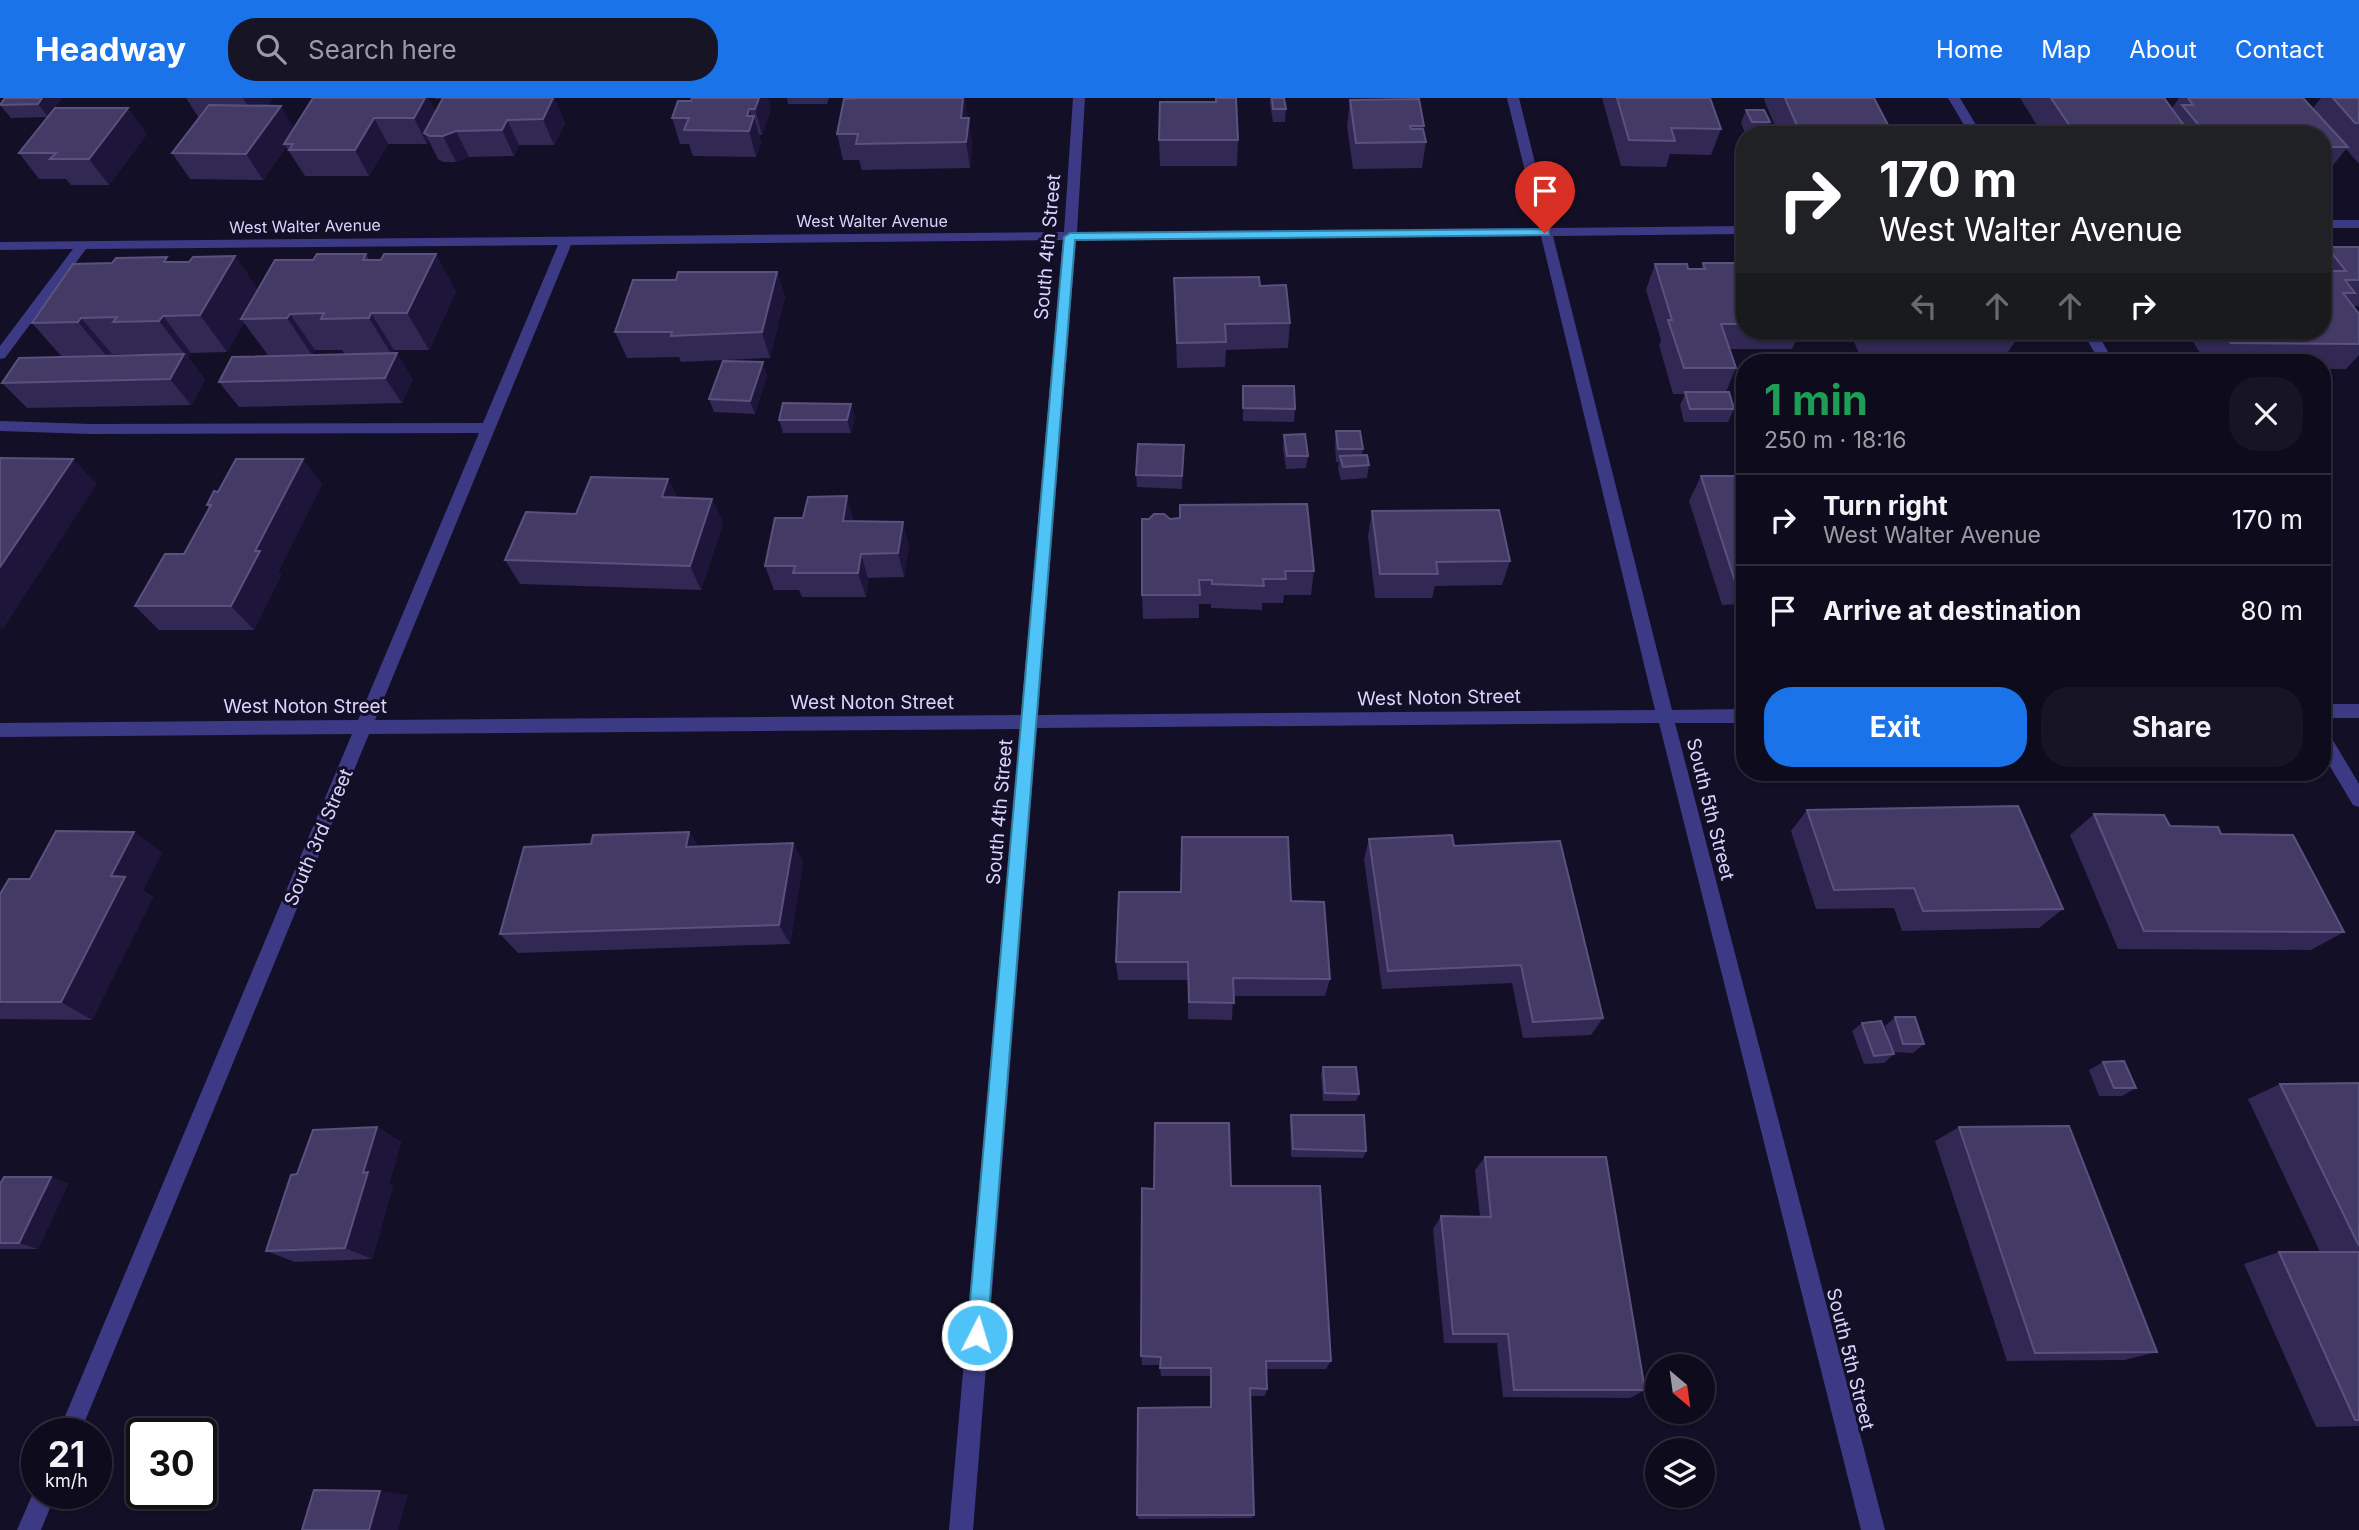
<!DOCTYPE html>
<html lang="en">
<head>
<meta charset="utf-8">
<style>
  :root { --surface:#0e0b1c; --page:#171425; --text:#f1f3f6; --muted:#9b9ba3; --line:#2e2b3b; --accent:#1a73e8 }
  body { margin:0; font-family:Inter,sans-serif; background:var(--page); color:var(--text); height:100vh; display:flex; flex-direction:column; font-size:26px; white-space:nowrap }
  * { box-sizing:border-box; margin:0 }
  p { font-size:23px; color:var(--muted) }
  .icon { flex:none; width:38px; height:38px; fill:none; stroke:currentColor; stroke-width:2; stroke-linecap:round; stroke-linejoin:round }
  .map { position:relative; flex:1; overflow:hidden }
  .sheet { position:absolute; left:1736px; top:256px; width:595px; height:427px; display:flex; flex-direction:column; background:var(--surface); border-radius:28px; box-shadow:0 2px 5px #0004,0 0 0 2px var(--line) }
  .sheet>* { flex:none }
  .hud { position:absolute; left:1736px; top:28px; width:595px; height:214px; border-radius:28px; box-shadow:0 2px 5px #0004,0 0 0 2px var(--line); background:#202124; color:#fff; overflow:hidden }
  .needle { width:46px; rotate:151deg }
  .controls { position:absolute; left:1645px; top:1256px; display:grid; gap:14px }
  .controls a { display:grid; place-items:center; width:70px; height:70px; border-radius:50%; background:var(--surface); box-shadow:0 2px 5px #0004,0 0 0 2px var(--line); font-size:35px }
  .speed { position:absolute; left:21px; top:1320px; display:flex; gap:14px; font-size:35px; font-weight:700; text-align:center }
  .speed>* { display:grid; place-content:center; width:91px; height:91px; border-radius:50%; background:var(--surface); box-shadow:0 2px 5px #0004,0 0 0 2px var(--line); line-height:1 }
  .speed small { font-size:18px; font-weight:400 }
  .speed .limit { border:4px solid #111; border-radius:10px; background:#fff; color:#111 }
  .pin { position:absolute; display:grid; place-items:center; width:60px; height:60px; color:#fff; margin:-72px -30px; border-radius:50% 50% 50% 0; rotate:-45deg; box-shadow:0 0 7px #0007 }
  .pin .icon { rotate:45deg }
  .me { position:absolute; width:77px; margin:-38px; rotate:5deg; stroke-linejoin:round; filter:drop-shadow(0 0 5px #0008) }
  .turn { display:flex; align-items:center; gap:24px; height:147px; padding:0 28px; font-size:32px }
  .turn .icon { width:91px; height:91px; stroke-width:2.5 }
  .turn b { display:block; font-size:49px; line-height:60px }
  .lanes { display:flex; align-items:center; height:66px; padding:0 28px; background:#0003; justify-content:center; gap:35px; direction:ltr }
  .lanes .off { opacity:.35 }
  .round { display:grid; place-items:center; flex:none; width:74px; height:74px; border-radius:28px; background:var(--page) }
  .head { display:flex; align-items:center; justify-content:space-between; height:119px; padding:0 28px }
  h1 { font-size:42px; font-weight:700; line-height:52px; color:#1e9e55 }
  .button { display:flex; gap:14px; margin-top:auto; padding:14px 28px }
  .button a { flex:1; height:80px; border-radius:28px; background:var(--accent); color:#fff; font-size:28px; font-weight:700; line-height:80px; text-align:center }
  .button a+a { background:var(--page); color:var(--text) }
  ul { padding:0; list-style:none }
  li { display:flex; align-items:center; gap:21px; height:91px; padding:0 28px; border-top:2px solid var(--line) }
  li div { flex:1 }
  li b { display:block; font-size:26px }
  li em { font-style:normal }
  header { display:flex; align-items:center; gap:42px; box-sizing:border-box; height:98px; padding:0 35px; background:var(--accent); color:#fff }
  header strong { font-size:33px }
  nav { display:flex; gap:38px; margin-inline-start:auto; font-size:24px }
  .search { width:490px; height:63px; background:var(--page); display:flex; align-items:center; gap:18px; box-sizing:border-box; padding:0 24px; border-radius:28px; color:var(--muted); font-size:26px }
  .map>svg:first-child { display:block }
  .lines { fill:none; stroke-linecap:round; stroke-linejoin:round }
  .minor { fill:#3d3a85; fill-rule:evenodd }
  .wall { fill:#312854; fill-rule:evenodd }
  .shaded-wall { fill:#1d163a }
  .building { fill:#433a66; stroke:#5a527e; stroke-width:2 }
  .route { fill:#4fc3f7; stroke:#337fa1; stroke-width:2 }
  .labels { text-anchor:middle; stroke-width:6; stroke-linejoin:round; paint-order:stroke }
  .far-street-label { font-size:16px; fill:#d9d4ff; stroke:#130f26 }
  .street-label { font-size:19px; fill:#d9d4ff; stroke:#130f26 }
</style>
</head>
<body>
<header>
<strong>Headway</strong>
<div class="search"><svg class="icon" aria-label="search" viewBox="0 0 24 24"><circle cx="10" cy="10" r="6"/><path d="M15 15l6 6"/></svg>Search here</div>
<nav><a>Home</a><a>Map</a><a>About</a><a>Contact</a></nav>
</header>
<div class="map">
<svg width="2359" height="1432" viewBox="0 0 2359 1432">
  <rect width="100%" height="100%" fill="#130f26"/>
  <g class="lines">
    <path class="minor" d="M1073,0H1085L1077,134L1539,130L1507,0H1519L1551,130L1745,128V136L1553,138L1672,612L1745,611V625H1675L1885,1432H1861L1659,625L1037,630L973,1432H949L1020,631L369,636L80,1335H58L352,636L0,639V625L358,622L479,335L91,336L0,333V323L91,326L483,325L558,147L86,151L5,260L0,261V248L73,151L0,152V144L1064,134ZM1541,138L1655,612L1038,617L1076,142ZM1063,142L1021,617L375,622L571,147Z
      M1948,0H1960L1982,37H1970Z
      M2322,122H2359V130H2322Z
      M2082,233H2096L2114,264H2100Z
      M2322,606H2359V620H2322Z
      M2322,632L2328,634L2359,686V709L2353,707L2322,655Z
      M37,1386V1395H56L41,1432H17Z"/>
  </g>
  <path class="wall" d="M62,0L48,19L11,20L0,7Z
    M186,0H273L268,8L294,30L436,13L442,1H435V0H554L565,25L554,47H519L514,58L469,59L456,64H443L438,61L429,43L427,46H388L369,78H305L286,49L263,82L190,81L172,55L199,20Z
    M787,0H829L827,6H788Z
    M1215,0H1236L1238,42L1237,68H1160L1159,42L1215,4Z
    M1270,0H1284L1286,11L1285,24H1273L1270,6Z
    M1602,0H1710L1721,31L1711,57L1670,56L1666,69L1621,68Z
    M1765,0H1874L1888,27L1898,37H1779L1764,2Z
    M2020,0H2164L2172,10L2179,0H2303L2313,10L2321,0H2359V66L2346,51L2327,75H2322V37H2043Z
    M1350,2L1424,28L1423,32L1426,44L1422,70L1353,71L1347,28Z
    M678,3L771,11L762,37H759L761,44L756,59L693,58L689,46H680L672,20Z
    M1746,12L1770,24L1765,37H1746L1741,25Z
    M968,20L972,46L970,70L862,72L859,62H843L837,36Z
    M147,36L109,87H71L66,81H39L19,55Z
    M2327,149H2359V208H2353L2359,216V257L2346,271H2322V264H2206L2186,233H2322V154Z
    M366,156L369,162L456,193L429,252H394L393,255L413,281L402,305L239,309L219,284L345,256L342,252H315L312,257H268L244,225L227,254L191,255L188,260L205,282L191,307L27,310L2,285L62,259L32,225L189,164L235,158L258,192L313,162ZM112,256H139L140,257L111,258Z
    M1703,165H1745V233H1801L1792,251H1730L1736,270L1726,294L1734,311L1728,324H1684L1680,307L1685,296H1673L1659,247L1661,242L1646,192L1655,166L1688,171H1701Z
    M777,174L785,199L770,260L681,264L679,259L627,260L615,234L676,182Z
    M1174,180L1260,188L1290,225L1288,250L1226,252L1225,269L1177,270Z
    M1849,233H2022L2006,257L1931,258L1927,264H1863Z
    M767,277L755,316L714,314L709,301Z
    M1243,288L1295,311L1294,324L1243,323Z
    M851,306L855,319L851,335H783L779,322Z
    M1336,333L1363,351L1362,357L1369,367L1367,380L1341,382L1338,371L1339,364H1336L1335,346Z
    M1284,337L1308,358L1306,370L1286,371L1283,350Z
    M1184,347L1182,391L1137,389L1136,377Z
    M1701,378H1745V506L1722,507L1689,403Z
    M668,381L677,399L712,401L723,425L701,492L520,486L505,462L576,416Z
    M322,386L278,474L281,477L254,532H159L135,508L184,456L209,410L207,407L218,394Z
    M1372,413L1510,463L1502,487L1435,488L1432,500H1375L1368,438Z
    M1170,421L1314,473L1311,497H1284L1283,505H1262V512L1211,510V506H1199V520L1143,521L1142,497Z
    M854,423L909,448L904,479L868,480L866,499H802L799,492H774L765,468Z
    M1807,712L2063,811L2039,830L1902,833L1894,810L1816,811L1791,733Z
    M2094,716L2221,736L2344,834L2311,852L2118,851L2070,737Z
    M689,734L698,748L793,745L803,765L790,846L518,855L500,836L591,746Z
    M1369,741L1454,748L1603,920L1591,937L1523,940L1512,885L1382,891L1364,761Z
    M162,754L143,792L153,799L92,922L0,921V796L30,781Z
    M1291,803L1330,881L1325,898H1233L1232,922L1188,921V882H1118L1116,864Z
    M1895,919L1924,946L1913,955L1894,954V956L1884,965L1864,966L1852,933L1862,925L1889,942L1885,928Z
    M2103,964L2136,990L2122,998H2099L2089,972Z
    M1323,969L1359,996L1356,1003H1323L1321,977Z
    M2359,985V1328L2316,1329L2244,1166L2279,1154H2320L2248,1001L2280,986Z
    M1291,1017L1366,1053L1363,1060L1291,1059L1290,1024Z
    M377,1029L401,1044L389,1086L393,1088L372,1161L295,1164L266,1153L297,1076Z
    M1959,1029L2157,1254L2125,1262L2007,1263L1935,1043Z
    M1485,1059L1645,1292L1630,1300L1503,1299L1497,1245H1444L1433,1131L1441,1118L1480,1119L1475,1072Z
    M51,1079L68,1086L38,1151H0V1086Z
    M1231,1088L1331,1263L1326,1271H1266L1267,1291L1265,1298H1250L1254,1417L1252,1420L1139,1421L1137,1417L1210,1309V1278H1161L1160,1267H1142L1141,1258L1154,1091Z"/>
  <path class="shaded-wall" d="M42,0H62L48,19L38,6Z
    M243,0H273L258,24Z
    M425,0H429L440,21L430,39L424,35L429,43L427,46L414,20Z
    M553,0H554L565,25L554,47L543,21Z
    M759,0H768L771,11L762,37L755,11Z
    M963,0H965L968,20L965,46L961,20Z
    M281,8L296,34L284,46L286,49L263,82L246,56Z
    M128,10L147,36L109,87L89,61Z
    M749,11L753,22L754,18L761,44L756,59L749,33L747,18Z
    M374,20L388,46L369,78L355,52Z
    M969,20L972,46L970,70L966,44Z
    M507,22L519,47L514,58L502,32Z
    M456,33L469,59L456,64L443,38Z
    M436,156L456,193L429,252L407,215Z
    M235,158L261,195L241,221L244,225L227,254L200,217Z
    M777,174L785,199L770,260L762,234Z
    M371,215L394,252L392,257L369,220Z
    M290,216L315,252L312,257L287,220Z
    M163,218L191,255L188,260L159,223Z
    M81,220L112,256L109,261L78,224Z
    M397,255L413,281L402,305L385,280Z
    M184,256L205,282L191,307L170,281Z
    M763,264L767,277L755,316L750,303Z
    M851,306L855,319L851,335L847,322Z
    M73,361L97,386L3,531L0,529V469Z
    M303,361L322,386L278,474L281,477L254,532L231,508L255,453Z
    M668,381L680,406L662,399Z
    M847,398L854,423L850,448L843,423Z
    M712,401L723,425L701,492L690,468Z
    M903,424L909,448L904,479L898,455Z
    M861,456L868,480L866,499L858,475Z
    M134,734L162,754L143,792L153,799L92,922L61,904L111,778Z
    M689,734L702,755L686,749Z
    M793,745L803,765L790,846L779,827Z
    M377,1029L401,1044L389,1086L393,1088L372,1161L345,1150L363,1075Z
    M51,1079L68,1086L38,1151L19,1145Z
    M380,1393L408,1397L398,1432H369Z"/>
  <path class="building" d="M5,0H42L38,6L0,7Z
    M313,0H425L414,20H374L355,52H289L293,46H284Z
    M443,0H553L543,21L507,22L502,32L456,33L443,38H430L424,35Z
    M692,0H759L755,11H749L747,18H754L749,33L684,32L689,20H672L678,3H691Z
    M865,0H963L961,20H969L966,44L856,46L858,36H837L844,1Z
    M1216,0H1236L1238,42H1159L1160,4H1216Z
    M1272,0H1284L1286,11H1273Z
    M1617,0H1710L1721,31L1671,30L1675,43L1629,42Z
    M1785,0H1874L1888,27H1893L1898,37H1821L1818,30H1798Z
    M2051,0H2164L2191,37H2102L2074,34Z
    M2188,0H2303L2348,49H2322V37H2207L2182,7H2193Z
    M2333,0H2359V25H2355Z
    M1419,1L1424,28H1410L1411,31H1423L1426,44L1356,45L1350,2Z
    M209,7L281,8L246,56L172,55Z
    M55,10H128L89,61H50L56,55H19Z
    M1746,12H1764L1770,24H1752Z
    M2327,149H2359V182H2345L2355,195H2343L2359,216V246L2231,245L2223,233H2322V173H2346Z
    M317,156H366L363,162H381L384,156H436L407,215H371L369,220L321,221L324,215L290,216L287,220L241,221L275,162H313Z
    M235,158L200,217L163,218L159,223L113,224L117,219L81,220L78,224L32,225L73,166L112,165L116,160L167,159L164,164H189L193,159Z
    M1703,165H1745V226H1721L1736,270H1684L1668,222H1672L1655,166H1687L1688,171H1705Z
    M678,174H777L762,234L671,238L672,234H615L633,182H676Z
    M1259,179L1260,188L1286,187L1290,225L1225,226L1226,244L1177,245L1174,180Z
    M1874,233H1938L1942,240H1878Z
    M397,255L385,280L219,284L232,259Z
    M184,256L170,281L2,285L19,260Z
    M723,263L763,264L750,303L709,301Z
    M1243,288H1294L1295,311L1243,310Z
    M1685,294H1729L1734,311H1690Z
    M783,305L851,306L847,322H779Z
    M1336,333H1360L1363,351H1338Z
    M1305,336L1308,358H1287L1284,337Z
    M1138,346L1184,347L1182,378L1136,377Z
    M1367,357L1369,367L1343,369L1340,358Z
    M0,360L73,361L0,469Z
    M236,361H303L255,453H260L231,508H135L165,456H184L211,407H207L214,393L218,394Z
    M1701,378H1745V483H1735Z
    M591,379L668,381L662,399L712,401L690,468L505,462L526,414L576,416Z
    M847,398L843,423L903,424L898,455L861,456L858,475H793L795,468H765L775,420H803L808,399Z
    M1307,406L1314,473H1285L1286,481H1263L1264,488L1212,486V482H1199L1200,497H1142V421H1149L1154,416H1164L1170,421L1180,420V407Z
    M1499,412L1510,463L1436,464L1438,476H1380L1372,413Z
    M2018,708L2063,811L1923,813L1914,790L1834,792L1807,712Z
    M2094,716L2164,717L2170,728L2218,729L2221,736L2293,737L2344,834L2144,833Z
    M56,733L134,734L111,778L125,779L61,904H0V796L9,781H30Z
    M689,734L686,749L793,745L779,827L500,836L524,749L591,746L593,737Z
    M1452,737L1454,748L1560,743L1603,920L1533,924L1521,867L1388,873L1369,741Z
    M1182,739H1288L1291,803L1324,804L1330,881L1233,880L1234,905L1189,904L1188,864H1116L1119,794H1181Z
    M1895,919H1915L1924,946H1903Z
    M1881,923L1894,956L1874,958L1862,925Z
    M2124,963L2136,990H2114L2103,964Z
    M1323,969H1356L1359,996L1325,995Z
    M2359,985V1148L2280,986Z
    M1291,1017H1364L1366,1053L1293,1051Z
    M1155,1025H1229L1231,1088H1320L1331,1263H1266L1267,1291L1250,1290L1254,1417H1137L1138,1310L1211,1309V1270H1160L1161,1259L1141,1258L1142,1090L1154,1091Z
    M2069,1028L2157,1254L2035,1255L1959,1029Z
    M377,1029L363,1075L368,1074L345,1150L266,1153L291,1077L297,1076L313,1032Z
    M1485,1059H1606L1645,1292H1514L1508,1236H1453L1441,1118L1491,1119Z
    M4,1079H51L19,1145H0V1086Z
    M2279,1154H2359V1322H2355Z
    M314,1392L380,1393L369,1432H302Z"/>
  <path class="route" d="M1545,131L1549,132V137L1075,142L987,1237L984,1244L977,1247L970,1244L967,1237L1064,139L1070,135Z"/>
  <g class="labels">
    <g class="far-street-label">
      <text x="872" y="129">West Walter Avenue</text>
      <text transform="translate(305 128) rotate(-1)" y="6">West Walter Avenue</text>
    </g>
    <g class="street-label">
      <text transform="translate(1047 149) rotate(-85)" y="7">South 4th Street</text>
      <text transform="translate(1439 599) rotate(-1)" y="7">West Noton Street</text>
      <text x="872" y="611">West Noton Street</text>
      <text x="305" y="615">West Noton Street</text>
      <text transform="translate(1711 711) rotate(76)" y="7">South 5th Street</text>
      <text transform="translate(999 714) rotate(-85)" y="7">South 4th Street</text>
      <text transform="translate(318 739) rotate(-67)" y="7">South 3rd Street</text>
      <text transform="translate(1851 1261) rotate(76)" y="7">South 5th Street</text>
    </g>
  </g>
</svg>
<div class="controls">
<a><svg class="needle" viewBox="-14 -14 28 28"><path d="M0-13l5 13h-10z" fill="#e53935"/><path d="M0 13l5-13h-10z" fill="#9b9ba3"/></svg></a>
<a><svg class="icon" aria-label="layers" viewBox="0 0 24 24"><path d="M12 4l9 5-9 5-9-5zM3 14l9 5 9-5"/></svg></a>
</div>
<div class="speed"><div>21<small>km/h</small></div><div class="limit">30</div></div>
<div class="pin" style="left:1545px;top:135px;background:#d93025"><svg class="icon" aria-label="arrive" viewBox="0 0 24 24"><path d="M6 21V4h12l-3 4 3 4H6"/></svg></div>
<svg class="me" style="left:977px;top:1237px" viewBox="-20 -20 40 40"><circle r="17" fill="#4fc3f7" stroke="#fff" stroke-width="3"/><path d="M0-11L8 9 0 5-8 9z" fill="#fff"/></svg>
<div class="hud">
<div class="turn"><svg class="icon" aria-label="right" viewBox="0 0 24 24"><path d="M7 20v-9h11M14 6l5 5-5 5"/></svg><div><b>170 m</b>West Walter Avenue</div></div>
<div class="lanes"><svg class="icon off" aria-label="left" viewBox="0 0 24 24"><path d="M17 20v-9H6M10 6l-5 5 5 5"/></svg><svg class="icon off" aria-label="ahead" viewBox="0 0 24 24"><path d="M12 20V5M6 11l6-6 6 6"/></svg><svg class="icon off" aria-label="ahead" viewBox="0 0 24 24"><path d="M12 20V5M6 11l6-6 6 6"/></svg><svg class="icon" aria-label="right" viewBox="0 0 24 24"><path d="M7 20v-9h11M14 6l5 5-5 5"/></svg></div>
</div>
<section class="sheet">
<div class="head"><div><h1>1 min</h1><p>250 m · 18:16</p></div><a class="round"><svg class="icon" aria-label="close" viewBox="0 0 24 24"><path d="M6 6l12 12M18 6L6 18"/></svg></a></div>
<ul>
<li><svg class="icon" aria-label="right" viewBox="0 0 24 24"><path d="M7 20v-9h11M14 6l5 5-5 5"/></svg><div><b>Turn right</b><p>West Walter Avenue</p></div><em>170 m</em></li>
<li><svg class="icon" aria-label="arrive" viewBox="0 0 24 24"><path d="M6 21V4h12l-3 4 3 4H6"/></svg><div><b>Arrive at destination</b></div><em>80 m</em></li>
</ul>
<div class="button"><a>Exit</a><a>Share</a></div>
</section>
</div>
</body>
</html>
